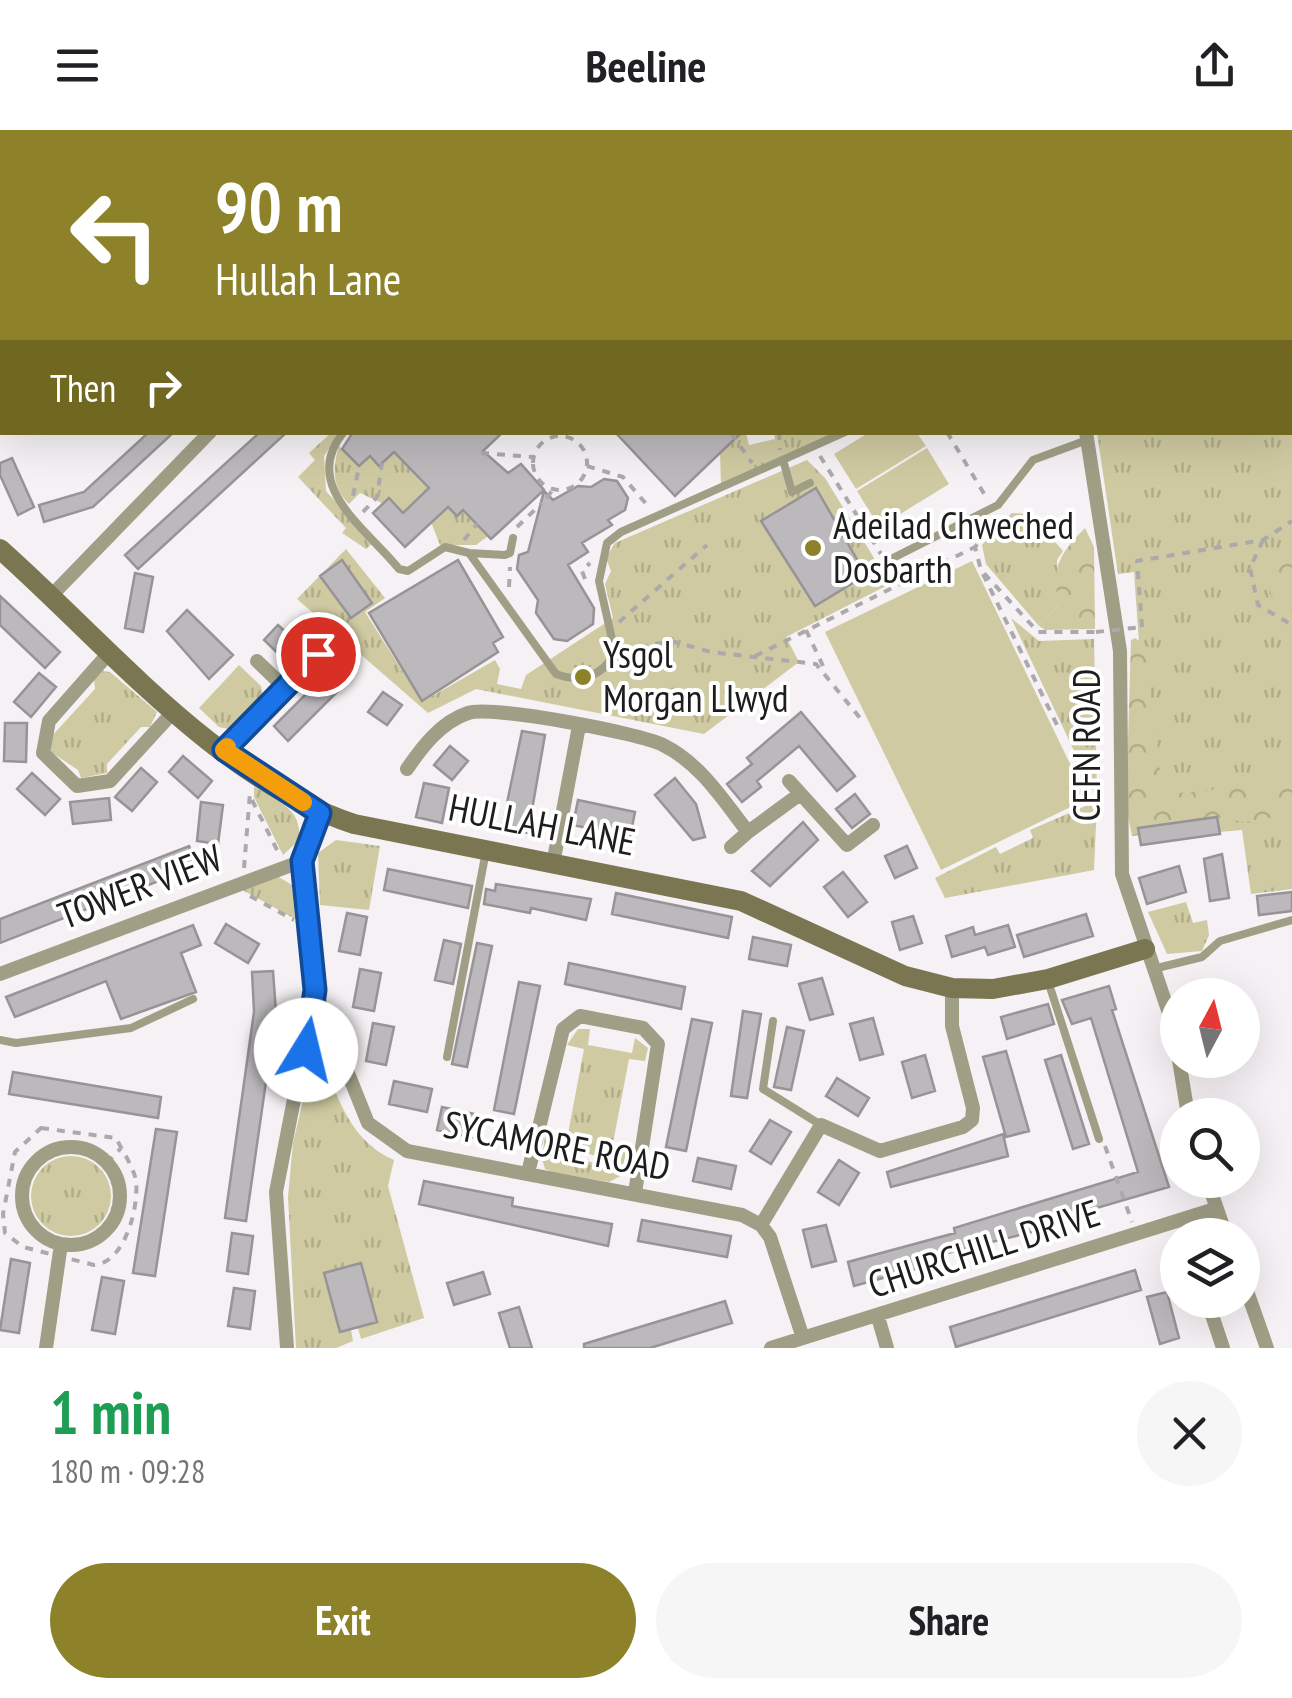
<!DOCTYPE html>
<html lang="en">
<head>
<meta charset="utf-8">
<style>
  :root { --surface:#fff; --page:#f6f6f6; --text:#202124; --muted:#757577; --accent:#8d822a }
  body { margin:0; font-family:"PT Sans Narrow",sans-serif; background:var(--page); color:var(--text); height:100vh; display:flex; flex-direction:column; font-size:38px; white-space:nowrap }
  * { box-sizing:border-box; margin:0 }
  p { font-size:32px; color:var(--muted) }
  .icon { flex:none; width:55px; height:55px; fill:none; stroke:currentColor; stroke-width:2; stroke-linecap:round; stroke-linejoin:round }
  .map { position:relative; height:1218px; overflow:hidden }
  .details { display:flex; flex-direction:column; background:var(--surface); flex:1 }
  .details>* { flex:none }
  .banner { position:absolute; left:0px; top:0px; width:1292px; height:305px; box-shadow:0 10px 40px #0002; background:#8d822a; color:#fff; overflow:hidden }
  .needle { width:65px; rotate:7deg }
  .controls { position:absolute; left:1160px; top:848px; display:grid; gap:20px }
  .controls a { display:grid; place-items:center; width:100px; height:100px; border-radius:50%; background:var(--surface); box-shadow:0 10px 40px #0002; font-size:50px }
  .pin { position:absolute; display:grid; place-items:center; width:85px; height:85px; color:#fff; margin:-42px; border:5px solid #fff; border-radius:50%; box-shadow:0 2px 10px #0007 }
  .me { position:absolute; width:110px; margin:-55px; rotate:9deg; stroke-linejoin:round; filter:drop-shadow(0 0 8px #0008) }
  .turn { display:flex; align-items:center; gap:35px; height:210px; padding:0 50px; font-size:45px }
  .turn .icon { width:130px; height:130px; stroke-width:2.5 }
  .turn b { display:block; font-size:70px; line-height:85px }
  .then { display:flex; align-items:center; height:95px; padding:0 50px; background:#0003; gap:20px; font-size:38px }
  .round { display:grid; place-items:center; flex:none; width:105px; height:105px; border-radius:52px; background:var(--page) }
  .summary { display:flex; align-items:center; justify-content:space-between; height:170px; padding:0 50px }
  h1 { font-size:60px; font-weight:700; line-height:75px; color:#1e9e55 }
  .primary-button { display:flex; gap:20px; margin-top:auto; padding:20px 50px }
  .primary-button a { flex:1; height:115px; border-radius:60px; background:var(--accent); color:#fff; font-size:40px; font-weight:700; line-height:115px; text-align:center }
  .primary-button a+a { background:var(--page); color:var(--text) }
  header { display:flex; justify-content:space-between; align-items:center; height:130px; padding:0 50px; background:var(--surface); font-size:45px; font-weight:700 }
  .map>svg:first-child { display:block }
  .grass { fill:url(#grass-tufts) }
  .forest { fill:url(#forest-crowns) }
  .garden { fill:#cfcaa1 }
  .building { fill:#bcb9bc; stroke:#979396; stroke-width:2.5 }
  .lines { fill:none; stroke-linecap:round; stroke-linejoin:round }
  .path { stroke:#aca9ac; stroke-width:4; stroke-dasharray:8 8; stroke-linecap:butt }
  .lane { stroke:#a19e86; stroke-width:8 }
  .street { stroke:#a19e86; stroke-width:14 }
  .secondary { stroke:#7a7652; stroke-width:20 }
  .path-bridge { stroke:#aca9ac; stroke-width:4; stroke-dasharray:8 8; stroke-linecap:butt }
  .route-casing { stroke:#114b97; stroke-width:25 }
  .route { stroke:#1a73e8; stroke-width:18 }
  .slow { stroke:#f59e0b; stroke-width:18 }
  .poi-dot { fill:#8d822a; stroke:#fff; stroke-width:4 }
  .labels { text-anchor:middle; stroke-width:8; stroke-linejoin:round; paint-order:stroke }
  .poi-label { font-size:38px; fill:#1e1d1e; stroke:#fff; text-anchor:start }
  .street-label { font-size:38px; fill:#1e1d1e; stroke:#fff }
</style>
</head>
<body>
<header><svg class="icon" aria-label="menu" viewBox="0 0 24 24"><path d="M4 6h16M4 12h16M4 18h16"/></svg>Beeline<svg class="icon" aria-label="share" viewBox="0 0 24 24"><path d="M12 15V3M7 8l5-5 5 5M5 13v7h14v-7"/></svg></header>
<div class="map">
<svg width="1292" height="1218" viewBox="0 0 1292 1218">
  <defs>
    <pattern id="grass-tufts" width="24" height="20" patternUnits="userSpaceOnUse" patternTransform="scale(2.5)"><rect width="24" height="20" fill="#cfcaa1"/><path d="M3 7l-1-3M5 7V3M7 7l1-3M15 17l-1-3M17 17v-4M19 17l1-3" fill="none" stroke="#b1ad8a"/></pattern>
    <pattern id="forest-crowns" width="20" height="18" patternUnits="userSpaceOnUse" patternTransform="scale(2.5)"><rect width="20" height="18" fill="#cfcaa1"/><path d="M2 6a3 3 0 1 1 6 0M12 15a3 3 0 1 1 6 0" fill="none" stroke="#b1ad8a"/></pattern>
  </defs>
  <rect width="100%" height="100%" fill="#f5f1f4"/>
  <path class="grass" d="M1046,0H1292V672L1136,681L1139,513L1134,442L1118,444L1097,303L1290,302V2Z
    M331,303H340L324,326L326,361L373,413L366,419L342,403L346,398L298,347L315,330L309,323Z
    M746,303L749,315L775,309L774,303H839L721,354L720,323L732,312L725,304Z
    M339,316L359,336L370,326L379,336L394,321L429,358L403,383L360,363L349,374C332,357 332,339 339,316Z
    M807,330L825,348L890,454L786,507L799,532L704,604L476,559L428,583L297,469L346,419L385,468L365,482L422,572L495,530L500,539L497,554L521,559L526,545L613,488L605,454L611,441L606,428L615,413Z
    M448,377L456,386L463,380L488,406L476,415H440L431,392Z
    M1012,383L1030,384L1063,421L1057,430L1059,475L1038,495L986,434L982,415Z
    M1011,488L1039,511L1094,509L1097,669Z
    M239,535L261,556L263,566L233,600L219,597L199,578Z
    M103,541L110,542L157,582L150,597H141L107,634V643L81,648L78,640L51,622L50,608L95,559L94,549Z
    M254,657C277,669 305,681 298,711L283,725L254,667Z
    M1097,671L1094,740L945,768L935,748L996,717L1000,724L1033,708L1030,700Z
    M1292,679V759L1251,764L1242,700L1219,702L1217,687Z
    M336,710L380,716L369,780L320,775L318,723Z
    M277,746L292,755L295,789L239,758Z
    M1186,772L1193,793L1207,790L1209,805L1202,821L1167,824L1148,782Z
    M578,899H590L588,915L632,923L635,908L648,918L645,931L629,929L612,1018L630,1023L628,1036L586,1023L543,1020L545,1006L567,1009L584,919L567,915Z
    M317,910C334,956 345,1009 394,1030L388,1056L424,1188L361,1209L358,1198L351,1200L353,1211L336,1218H296L288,1067L293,1013Z
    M541,1025L584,1030L626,1043L609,1052L552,1042L545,1039Z
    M31 1066a40 40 0 1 1 80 0a40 40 0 1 1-80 0Z"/>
  <path class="forest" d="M1085,398L1094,417L1095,499L1045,500L1038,495L1059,475C1051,437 1059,425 1085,398Z
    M1292,407V481L1270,465C1266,440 1269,421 1292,407Z
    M1135,508L1150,519V591L1158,606L1157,632L1164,648L1180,663L1292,652V694L1275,687L1243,692L1217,687L1139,698L1140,705L1132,706L1126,676L1131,510Z"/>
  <path class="garden" d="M868,303H917L926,316L856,359L834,324Z
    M927,318L949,354L879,397L857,361Z
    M972,431L1087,669L941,740L825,502Z"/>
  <path class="building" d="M149,302H174L93,377L44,392L39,375L84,362Z
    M260,302H287L138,439L125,425Z
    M353,302H503L483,321L508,343L521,334L544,360L491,409L463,380L457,386L448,377L405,417L373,383L389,368L403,383L429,358L394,322L379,336L370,326L359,336L342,319Z
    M615,302H742L675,366Z
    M12,328L34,377L18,385L0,345V333Z
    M604,349L617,351L628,368L625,380L608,390L612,395L582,413L588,422L568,435L594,478L593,494L567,511L554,509L536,483L538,470L517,439L519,425L528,422L544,361L553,370L578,356L591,357Z
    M816,358L866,445L815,476L761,391Z
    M342,430L372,473L351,488L320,446Z
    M458,430L503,507L493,513L498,522L422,571L369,483Z
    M135,443L153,447L143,502L125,498Z
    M0,466L60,522L45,538L0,495Z
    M187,480L233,525L209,549L167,501Z
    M278,495L306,521L291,536L264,510Z
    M331,539L345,554L288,611L274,596Z
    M39,543L56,557L31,587L14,572Z
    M383,562L402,575L387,595L368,582Z
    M801,582L855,646L837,661L799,616L757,651L761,657L742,672L727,654L752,634L747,628Z
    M5,593H27L26,632L4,631Z
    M522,601L545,605L528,703L502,697Z
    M450,616L468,631L452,650L434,635Z
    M183,626L212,651L198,668L169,642Z
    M141,638L157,652L132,681L115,667Z
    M32,643L60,669L45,685L17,659Z
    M675,648L696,674L705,707L693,710L655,665Z
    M424,653L449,658L442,693L416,687Z
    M855,664L870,684L852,698L836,679Z
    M109,668L111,690L73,694L70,672Z
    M578,670L635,682L630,707L573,695Z
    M201,672L223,675L218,714L197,711Z
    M1217,687L1220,704L1141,715L1138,698Z
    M803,692L818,710L770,756L752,741Z
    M189,716L197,736L0,813V789Z
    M907,716L917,738L895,748L885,726Z
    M1222,724L1229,768L1210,771L1204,729Z
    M1179,736L1186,762L1147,774L1139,748Z
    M388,739L472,756L468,778L384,760Z
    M843,742L867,772L848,787L824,757Z
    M496,754L591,769L586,790L531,778L530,783L484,774L486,759L495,761Z
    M1292,762V781L1259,785L1257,766Z
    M616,763L732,787L728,808L612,784Z
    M347,783L367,787L360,825L339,821Z
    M1086,784L1093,806L1024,827L1017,805Z
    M913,786L922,813L900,820L892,792Z
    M226,794L259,814L248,833L215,813Z
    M193,795L201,815L181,823L196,862L121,889L106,851L15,887L6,867Z
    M1008,795L1015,817L988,825L985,817L952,827L946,806L973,797L975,805Z
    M753,807L791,815L787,836L749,829Z
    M444,810L461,814L453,854L435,850Z
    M477,813L492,816L467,937L452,934Z
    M569,833L685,857L681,879L565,854Z
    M360,839L381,843L374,881L353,877Z
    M273,841L276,882L246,1091L225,1088L254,882L252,842Z
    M822,848L833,884L810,890L799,854Z
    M519,852L540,856L514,984L494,980Z
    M1109,856L1116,879L1112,880L1169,1057L1038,1095L1040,1100L939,1125L941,1132L854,1156L848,1132L955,1103L954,1098L1138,1042L1091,888L1072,894L1062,870Z
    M1048,874L1054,894L1007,909L1001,887Z
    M743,881L761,884L747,968L731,966Z
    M873,888L883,924L860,930L850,894Z
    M692,889L712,893L686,1021L666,1017Z
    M373,893L394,897L386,935L366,931Z
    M787,897L804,901L791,960L774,957Z
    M1006,921L1029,1001L1006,1007L983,927Z
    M925,925L935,961L912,968L902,932Z
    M1061,925L1089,1014L1073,1019L1045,930Z
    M13,942L161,967L158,988L9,964Z
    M837,948L869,968L858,986L826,966Z
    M394,951L432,959L427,982L389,974Z
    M442,977L479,985L475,1008L437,1000Z
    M770,990L791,1002L771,1034L750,1021Z
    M156,999L177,1002L155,1146L133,1143Z
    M1003,1004L1008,1026L891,1057L887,1042Z
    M698,1028L736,1036L731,1059L693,1051Z
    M839,1030L859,1043L839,1075L818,1062Z
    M424,1051L513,1068L512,1076L612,1094L608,1116L419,1074Z
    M642,1090L731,1106L727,1127L638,1111Z
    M826,1095L836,1131L812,1137L803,1100Z
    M232,1103L253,1106L248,1144L227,1141Z
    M11,1129L30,1133L19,1203L0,1200Z
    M361,1133L377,1192L340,1202L324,1143Z
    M1135,1140L1141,1160L956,1217L950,1197Z
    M483,1142L490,1164L454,1175L447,1153Z
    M102,1147L124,1151L115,1204L92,1200Z
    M234,1158L255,1161L250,1199L228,1196Z
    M1167,1162L1179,1208L1160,1214L1147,1167Z
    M725,1171L732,1193L650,1218H584V1214Z
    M519,1177L532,1218H510L499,1183Z"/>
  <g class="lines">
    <path class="path" d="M779,302L780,320
      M947,302L986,367
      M731,303L752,333
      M533 333a27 27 0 1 1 54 0a27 27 0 1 1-54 0Z
      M481,323L533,327
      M820,326L881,424
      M587,336L623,347L648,376
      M353,366L359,337
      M547,368L553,359
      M363,382L377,367L382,333
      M997,389L975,417L981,440L1038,502H1096
      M517,397L542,373
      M464,410L477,394
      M1263,410L1250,438L1258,475L1292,495
      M983,444L1058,597
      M585,449L582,441L590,433
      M509,457L510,437
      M619,492L707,415
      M1142,497L1137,431L1263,410L1292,391
      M806,500L823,536
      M626,526L650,514L675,512L711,522L816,534L860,588
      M755,526L975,417
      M252,670L279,724
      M244,738L250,663
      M250,766L294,790
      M41,998L116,1008C122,1020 134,1038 136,1051C139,1077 125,1133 94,1135L23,1117L5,1103L3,1084L15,1022Z
      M1105,1016L1132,1092
      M548,1024L622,1037
      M107,1033L121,1018"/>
    <path class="lane" d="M875,2L876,0
      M344,302C299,355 367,399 399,439L408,441L445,417L469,423L556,544C580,553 602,547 615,523L599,451L607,413L621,402L845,302
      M783,330L792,362L810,353
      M469,423L505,425L510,423L513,408
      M889,430L998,375L1033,330L1087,310
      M1153,839L1202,827L1220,811L1292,790
      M1048,851L1099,1009
      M773,891L763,959L821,995
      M0,910L16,913L131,898L193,869
      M447,927L486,721"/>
    <path class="street" d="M184,0L186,2
      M408,0L410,2
      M652,0L653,2
      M1035,0L1036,2
      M136,2L139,0
      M545,2L548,0
      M1086,302L1120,521L1122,744L1173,895L1178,922
      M52,465L210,302
      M109,523L49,591L43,623L77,656L110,651L175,580
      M257,531L285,558
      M224,620L318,524
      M407,639C422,617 441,592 468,583C491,575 639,603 663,615C700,633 723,670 748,702L731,717
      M789,651L847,715L873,695
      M748,702L800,664
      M553,734L579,596
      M0,844L302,731
      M315,861L368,993L407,1021L742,1085L761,1095L770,1107L803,1208
      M1179,930L1188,985
      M22 1066a49 49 0 1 1 98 0a49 49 0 1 1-98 0Z
      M528,1043L563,899L580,886L643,898L658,914L635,1063
      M1207,1050L1226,1105
      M761,1095L821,995L880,1021L963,997L972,990L973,978L952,896V858
      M1242,1147L1267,1218
      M1207,1170L1223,1218
      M878,1187L887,1218
      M46,1218L61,1114
      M287,1218L276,1062L315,861L302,731L320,683
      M771,1218L1215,1079"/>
    <path class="secondary" d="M0,419C106,513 217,649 354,694L741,771L905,846L952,858L993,859L1048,849L1145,819"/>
    <path class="path-bridge" d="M1096,502L1142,497"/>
  </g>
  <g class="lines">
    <defs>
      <path id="route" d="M306,920L315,860L302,731L320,683L224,620L318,524"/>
    </defs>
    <use href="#route" class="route-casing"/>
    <use href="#route" class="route"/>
    <path class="slow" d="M227,617L224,620L303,672"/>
  </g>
  <g class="poi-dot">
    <circle cx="813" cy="418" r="10"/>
    <circle cx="583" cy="547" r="10"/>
  </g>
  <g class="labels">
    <g class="poi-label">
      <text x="833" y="409">Adeilad Chweched<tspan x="833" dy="44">Dosbarth</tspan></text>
      <text x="603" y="538">Ysgol<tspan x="603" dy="44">Morgan Llwyd</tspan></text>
    </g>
    <g class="street-label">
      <text transform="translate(1087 615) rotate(-90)" y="13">CEFN ROAD</text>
      <text transform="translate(542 695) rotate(11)" y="13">HULLAH LANE</text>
      <text transform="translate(140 757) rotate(-21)" y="13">TOWER VIEW</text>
      <text transform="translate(557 1016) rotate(11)" y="13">SYCAMORE ROAD</text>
      <text transform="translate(984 1119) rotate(-18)" y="13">CHURCHILL DRIVE</text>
    </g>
  </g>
</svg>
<div class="controls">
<a><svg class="needle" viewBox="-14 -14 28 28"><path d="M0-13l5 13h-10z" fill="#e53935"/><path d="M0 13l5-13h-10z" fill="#757577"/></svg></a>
<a><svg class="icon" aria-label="search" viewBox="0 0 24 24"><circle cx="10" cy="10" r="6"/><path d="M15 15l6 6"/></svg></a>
<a><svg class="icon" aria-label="layers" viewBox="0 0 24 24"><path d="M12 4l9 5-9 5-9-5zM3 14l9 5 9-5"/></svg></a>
</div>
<div class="pin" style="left:318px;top:524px;background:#d93025"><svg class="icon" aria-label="arrive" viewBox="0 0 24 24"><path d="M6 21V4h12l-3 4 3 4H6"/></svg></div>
<svg class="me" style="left:306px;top:920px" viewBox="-20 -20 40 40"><circle r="19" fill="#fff"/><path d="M0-13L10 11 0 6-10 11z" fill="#1a73e8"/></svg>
<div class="banner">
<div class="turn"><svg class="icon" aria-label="left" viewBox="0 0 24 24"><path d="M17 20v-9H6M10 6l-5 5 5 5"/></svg><div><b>90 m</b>Hullah Lane</div></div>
<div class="then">Then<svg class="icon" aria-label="right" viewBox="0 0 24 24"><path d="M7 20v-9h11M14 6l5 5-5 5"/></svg></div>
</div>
</div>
<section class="details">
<div class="summary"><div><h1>1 min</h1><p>180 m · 09:28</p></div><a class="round"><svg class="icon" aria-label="close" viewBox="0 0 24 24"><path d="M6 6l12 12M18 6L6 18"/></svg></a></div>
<div class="primary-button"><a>Exit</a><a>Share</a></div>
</section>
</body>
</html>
